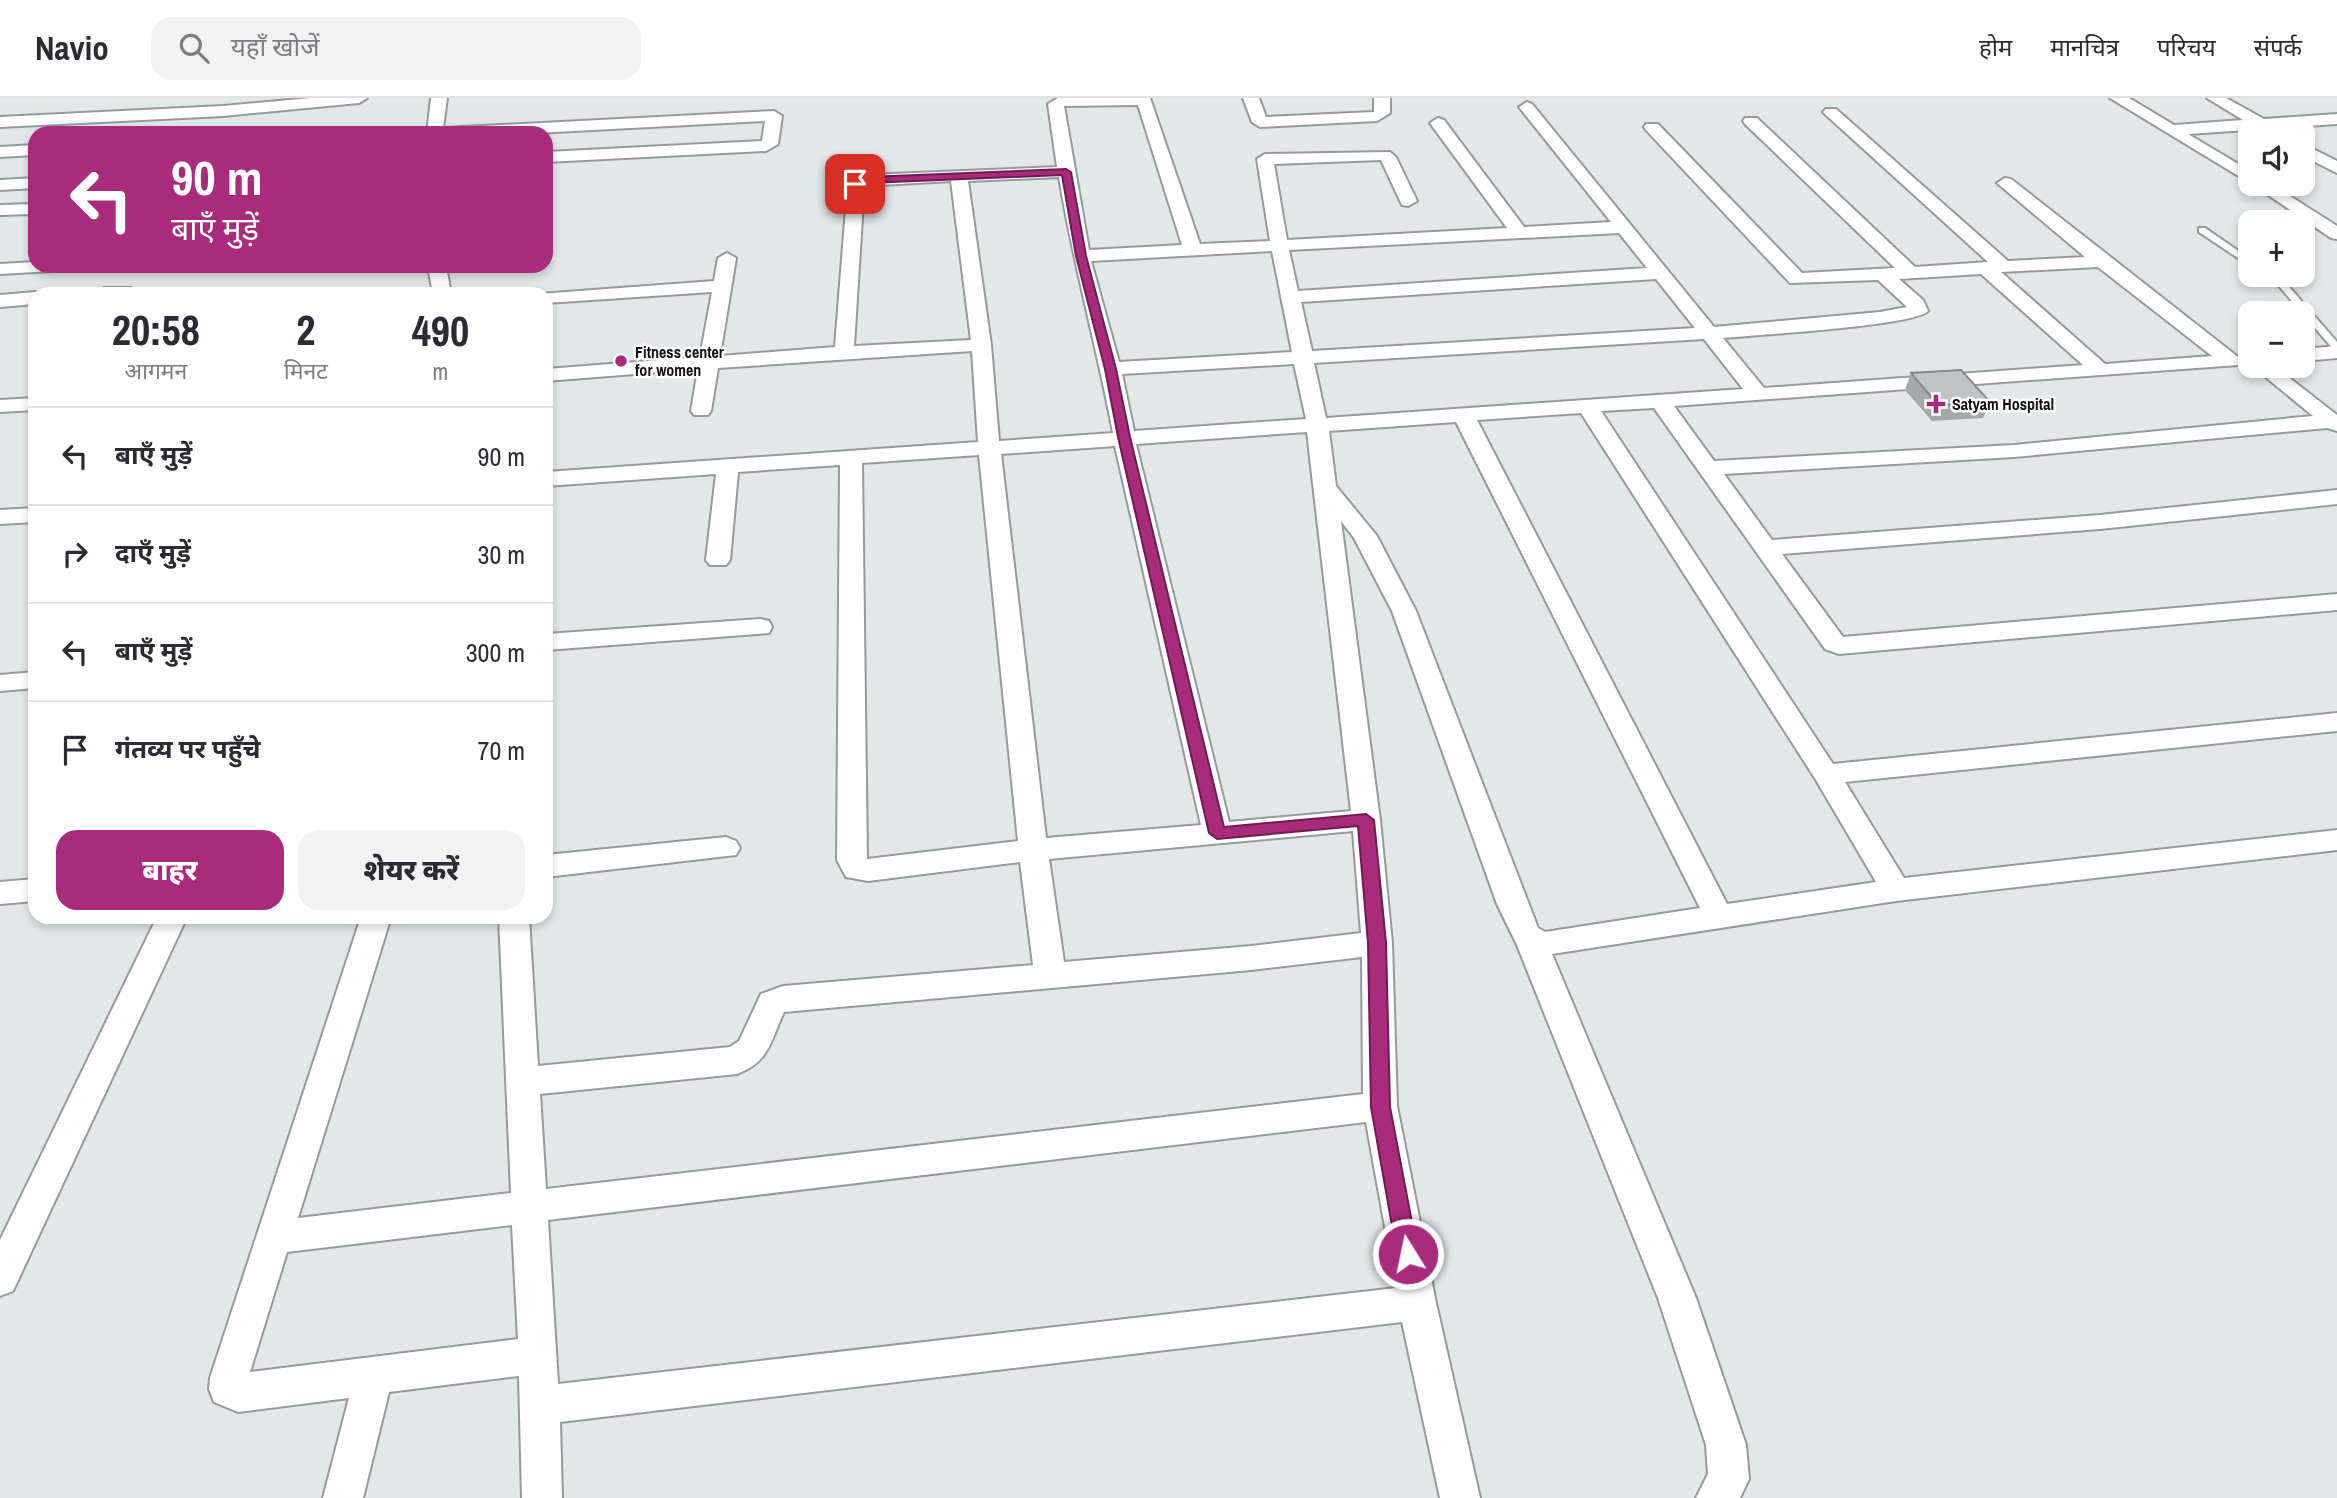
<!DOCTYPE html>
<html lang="hi">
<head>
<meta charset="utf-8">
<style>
  :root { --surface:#fff; --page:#f2f2f3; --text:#2b2b33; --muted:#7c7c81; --line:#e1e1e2; --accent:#a92b7c }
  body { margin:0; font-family:"Archivo Narrow","Noto Sans Devanagari",sans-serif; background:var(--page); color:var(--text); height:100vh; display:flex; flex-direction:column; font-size:26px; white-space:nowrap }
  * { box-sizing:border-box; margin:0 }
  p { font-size:23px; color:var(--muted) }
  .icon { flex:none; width:38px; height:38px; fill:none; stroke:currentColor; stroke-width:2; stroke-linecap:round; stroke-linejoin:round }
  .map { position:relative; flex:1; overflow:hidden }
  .sheet { position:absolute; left:28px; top:189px; width:525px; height:637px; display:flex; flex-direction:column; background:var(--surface); border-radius:21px; box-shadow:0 4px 10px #0003 }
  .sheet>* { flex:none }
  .top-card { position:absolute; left:28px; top:28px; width:525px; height:147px; border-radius:21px; box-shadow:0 4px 10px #0003; background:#a92b7c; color:#fff; overflow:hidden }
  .buttons { position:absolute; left:2238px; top:21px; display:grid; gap:14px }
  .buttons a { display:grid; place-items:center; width:77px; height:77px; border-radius:14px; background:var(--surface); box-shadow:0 4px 10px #0003; font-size:35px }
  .pin { position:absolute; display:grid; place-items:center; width:60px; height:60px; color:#fff; margin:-30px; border-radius:14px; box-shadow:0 4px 10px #0006 }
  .me { position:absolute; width:77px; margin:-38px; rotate:350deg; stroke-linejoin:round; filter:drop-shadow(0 0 5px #0008) }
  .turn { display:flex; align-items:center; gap:24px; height:147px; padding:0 28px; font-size:32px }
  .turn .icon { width:91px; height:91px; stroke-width:2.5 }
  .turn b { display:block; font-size:49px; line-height:60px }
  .eta { display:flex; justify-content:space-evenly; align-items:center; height:119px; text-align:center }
  .eta b { font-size:42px; font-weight:800; line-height:49px }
  .primary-button { display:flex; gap:14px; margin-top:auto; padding:14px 28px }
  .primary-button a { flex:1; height:80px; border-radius:21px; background:var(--accent); color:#fff; font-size:28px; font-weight:800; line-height:80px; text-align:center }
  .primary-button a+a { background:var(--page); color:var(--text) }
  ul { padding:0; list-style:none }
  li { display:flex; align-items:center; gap:21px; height:98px; padding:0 28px; border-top:2px solid var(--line) }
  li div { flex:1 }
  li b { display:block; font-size:26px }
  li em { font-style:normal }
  header { display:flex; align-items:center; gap:42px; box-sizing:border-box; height:98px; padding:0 35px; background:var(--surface); border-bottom:2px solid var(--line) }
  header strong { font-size:33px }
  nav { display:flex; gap:38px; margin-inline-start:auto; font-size:24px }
  .search { width:490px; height:63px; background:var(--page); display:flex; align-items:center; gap:18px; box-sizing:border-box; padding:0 24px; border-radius:21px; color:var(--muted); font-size:26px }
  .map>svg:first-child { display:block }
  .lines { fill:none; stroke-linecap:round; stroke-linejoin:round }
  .lane-casing { stroke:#959a9b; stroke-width:4 }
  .street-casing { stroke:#959a9b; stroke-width:4 }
  .lane { fill:#fff; fill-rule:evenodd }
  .street { fill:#fff; fill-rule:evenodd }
  .wall { fill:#a3a9a9 }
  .building { fill:#bec4c4; stroke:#858989; stroke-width:2 }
  .route { fill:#a92b7c; stroke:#6e1c51; stroke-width:2 }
  .poi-dot { fill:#a92b7c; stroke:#fff; stroke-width:2.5 }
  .labels { text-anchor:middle; stroke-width:5; stroke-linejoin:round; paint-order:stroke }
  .far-poi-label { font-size:16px; font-weight:bold; fill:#0f1111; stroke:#fff; text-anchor:start }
</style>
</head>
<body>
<header>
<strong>Navio</strong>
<div class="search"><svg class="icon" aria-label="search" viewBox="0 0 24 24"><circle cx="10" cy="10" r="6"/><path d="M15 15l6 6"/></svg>यहाँ खोजें</div>
<nav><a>होम</a><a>मानचित्र</a><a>परिचय</a><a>संपर्क</a></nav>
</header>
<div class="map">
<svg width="2337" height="1400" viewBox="0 0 2337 1400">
  <rect width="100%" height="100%" fill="#e2e7e7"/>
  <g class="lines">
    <defs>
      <path id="lane" d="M2199,130H2205L2250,161V168L2199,134Z
        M2264,177H2274L2285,184L2337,244V253L2334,252L2279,188Z"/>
      <path id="street" d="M311,0H367L359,5L223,18L0,29V19L223,8Z
        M431,0H447L443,30L774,13L782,18L778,46L766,53L546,64V54L762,43L765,23L536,35H427Z
        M1058,0H1150L1200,146L1270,143L1257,61L1265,56L1390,54L1396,59L1417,103L1408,108L1402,107L1381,62L1274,66L1287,142L1507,130L1430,25L1438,20L1444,22L1524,129L1611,124L1519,9L1527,4L1532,6L1714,229L1880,214L1907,209L1878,182L1790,185L1646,32L1644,29L1646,26H1658L1802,175L1895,170L1745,26L1743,23L1745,20H1757L1915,169L1988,164L1826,17L1823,14L1826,11H1836L2008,163L2085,159L1997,85L2005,80L2011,81L2238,259L2241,263L2238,267L1674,308L1714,363L2014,347L2313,318L2252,268H2274L2337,317V333L2327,330L2014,359L1724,376L1772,442L2100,417L2337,392V406L2100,431L1782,456L1843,539L2337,496V512L1839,556L1825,551L1654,310L1601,313L1833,666L2337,615V633L1845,684L1904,780L2337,732V752L1896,803L1552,856L1696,1200L1746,1347L1749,1381L1740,1400H1696L1708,1376L1706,1347L1658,1200L1517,847L1497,806L1392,513L1354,440L1341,423L1380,722L1392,845L1397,1008L1436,1205L1480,1400H1440L1402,1224L560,1324L562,1400H522L519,1278L389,1294L363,1400H323L349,1300L238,1314L214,1304L209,1291L210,1280L361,819H391L298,1120L511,1095L499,819H529L538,968L730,949L739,943L761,896L783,888L1033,867L1020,764L868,783L846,779L837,762L840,367L738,374L730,462L726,467H710L706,462L716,376L546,388V374L978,344L972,253L718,270L711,313L708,317H694L691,313L698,271L546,283V271L700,259L712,194L546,205V196H539L714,183L718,160L727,155L736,160L720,258L835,249L848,85L850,81L866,77L1057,69L1048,6ZM1138,7L1182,147L1089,152L1064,8ZM1059,79C1073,165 1097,249 1113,335L999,343L991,247L968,83ZM951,83L971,242L854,248L864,88ZM1619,135L1647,170L1298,193L1289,152ZM1272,153L1292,254L1119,264L1091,163ZM2098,169L2212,258L2105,266L2001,174ZM1981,176L2083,267L1764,290L1723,240C1753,237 1915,228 1928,213L1923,202L1899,181ZM1656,181L1695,230L1312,253L1301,204ZM1704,241L1743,291L1326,320L1314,265ZM1294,266L1306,321L1134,333L1122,276ZM1581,315L1816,682L1876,784L1727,806L1477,322ZM1456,324L1700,810L1545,834L1538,830L1416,513L1377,438L1336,388L1329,333ZM1307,334L1351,713L1229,724L1136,346ZM1115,348L1201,727L1046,740L1001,356ZM979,357L1018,743L867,761L862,365ZM1353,733L1361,835L1251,848L1064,864L1049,761ZM1362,859L1363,996L546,1091L540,996L737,976C770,964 771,941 784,914L1251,872ZM1366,1024L1396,1190L558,1286L548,1122ZM512,1127L518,1241L250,1274L287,1154Z
        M1243,0H1259L1266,19L1374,14V0H1390V15L1377,23L1260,29L1252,24Z
        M2110,0H2129L2174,27L2243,22L2207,0H2226L2264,21L2337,16V26L2188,36L2250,73V85Z
        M2303,46L2337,63V75L2303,58Z
        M35,47V57L0,59V49Z
        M35,80V90L0,92V82Z
        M2252,86H2271L2337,128V141L2331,140Z
        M35,106V116L0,117V107Z
        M35,164V168H61L52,173L0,176V166Z
        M428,168H446L451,196H433Z
        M104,190H131L140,196H95Z
        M35,194L42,196H35V206L0,209V197Z
        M2337,248V260L2303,263V251Z
        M35,300V312L0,314V302Z
        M35,410V424L0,426V412Z
        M760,521L769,523L772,529L769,535L546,552V536Z
        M35,574V590L0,593V577Z
        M726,739L736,743L740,750L736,757L546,779V757Z
        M35,781V803L0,806V784Z
        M157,819H187L13,1193L0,1198V1142Z"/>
    </defs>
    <use href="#lane" class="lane-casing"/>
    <use href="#street" class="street-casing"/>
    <use href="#lane" class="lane"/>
    <use href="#street" class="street"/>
  </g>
  <path class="wall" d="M1911,275L1990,304L1983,320L1932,323L1905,292Z"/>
  <path class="building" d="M1961,272L1990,304L1938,307L1911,275Z"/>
  <path class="route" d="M1066,71L1071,74L1086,158L1116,271L1130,339L1224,729L1366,716L1374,722L1386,845L1390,1009L1418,1156L1415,1162L1408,1165L1400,1162L1397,1156L1371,1009L1368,845L1358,728L1217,741L1209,735L1118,339L1105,271L1076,158L1062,77L867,85L855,89L851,86L866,79Z"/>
  <g class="poi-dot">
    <circle cx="621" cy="263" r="7"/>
    <path d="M1932.5 295.5h7v7h7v7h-7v7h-7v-7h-7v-7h7z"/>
  </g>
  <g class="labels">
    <g class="far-poi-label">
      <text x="635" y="260">Fitness center<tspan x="635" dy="18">for women</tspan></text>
      <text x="1952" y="312">Satyam Hospital</text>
    </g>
  </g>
</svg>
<div class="buttons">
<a><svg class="icon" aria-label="sound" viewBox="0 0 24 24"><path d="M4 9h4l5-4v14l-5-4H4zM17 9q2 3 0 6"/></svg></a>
<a>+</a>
<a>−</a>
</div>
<div class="pin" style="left:855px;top:86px;background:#d93025"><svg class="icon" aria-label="arrive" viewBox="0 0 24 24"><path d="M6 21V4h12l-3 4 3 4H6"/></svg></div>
<svg class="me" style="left:1408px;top:1156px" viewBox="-20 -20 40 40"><circle r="17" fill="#a92b7c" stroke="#fff" stroke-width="3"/><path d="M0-11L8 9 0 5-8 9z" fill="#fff"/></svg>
<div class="top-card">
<div class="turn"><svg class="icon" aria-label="left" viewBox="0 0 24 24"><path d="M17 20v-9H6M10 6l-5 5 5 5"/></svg><div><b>90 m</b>बाएँ मुड़ें</div></div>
</div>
<section class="sheet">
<div class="eta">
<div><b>20:58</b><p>आगमन</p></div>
<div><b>2</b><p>मिनट</p></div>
<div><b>490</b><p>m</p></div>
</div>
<ul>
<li><svg class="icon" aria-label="left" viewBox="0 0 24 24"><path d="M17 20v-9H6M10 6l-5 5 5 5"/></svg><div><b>बाएँ मुड़ें</b></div><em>90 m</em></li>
<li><svg class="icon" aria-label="right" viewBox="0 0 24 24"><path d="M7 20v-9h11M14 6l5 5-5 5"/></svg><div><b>दाएँ मुड़ें</b></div><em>30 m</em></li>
<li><svg class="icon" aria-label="left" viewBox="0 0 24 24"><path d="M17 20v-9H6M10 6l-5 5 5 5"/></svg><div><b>बाएँ मुड़ें</b></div><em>300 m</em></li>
<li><svg class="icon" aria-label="arrive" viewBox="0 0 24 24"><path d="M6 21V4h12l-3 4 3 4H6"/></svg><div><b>गंतव्य पर पहुँचे</b></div><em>70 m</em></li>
</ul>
<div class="primary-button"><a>बाहर</a><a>शेयर करें</a></div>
</section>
</div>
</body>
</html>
